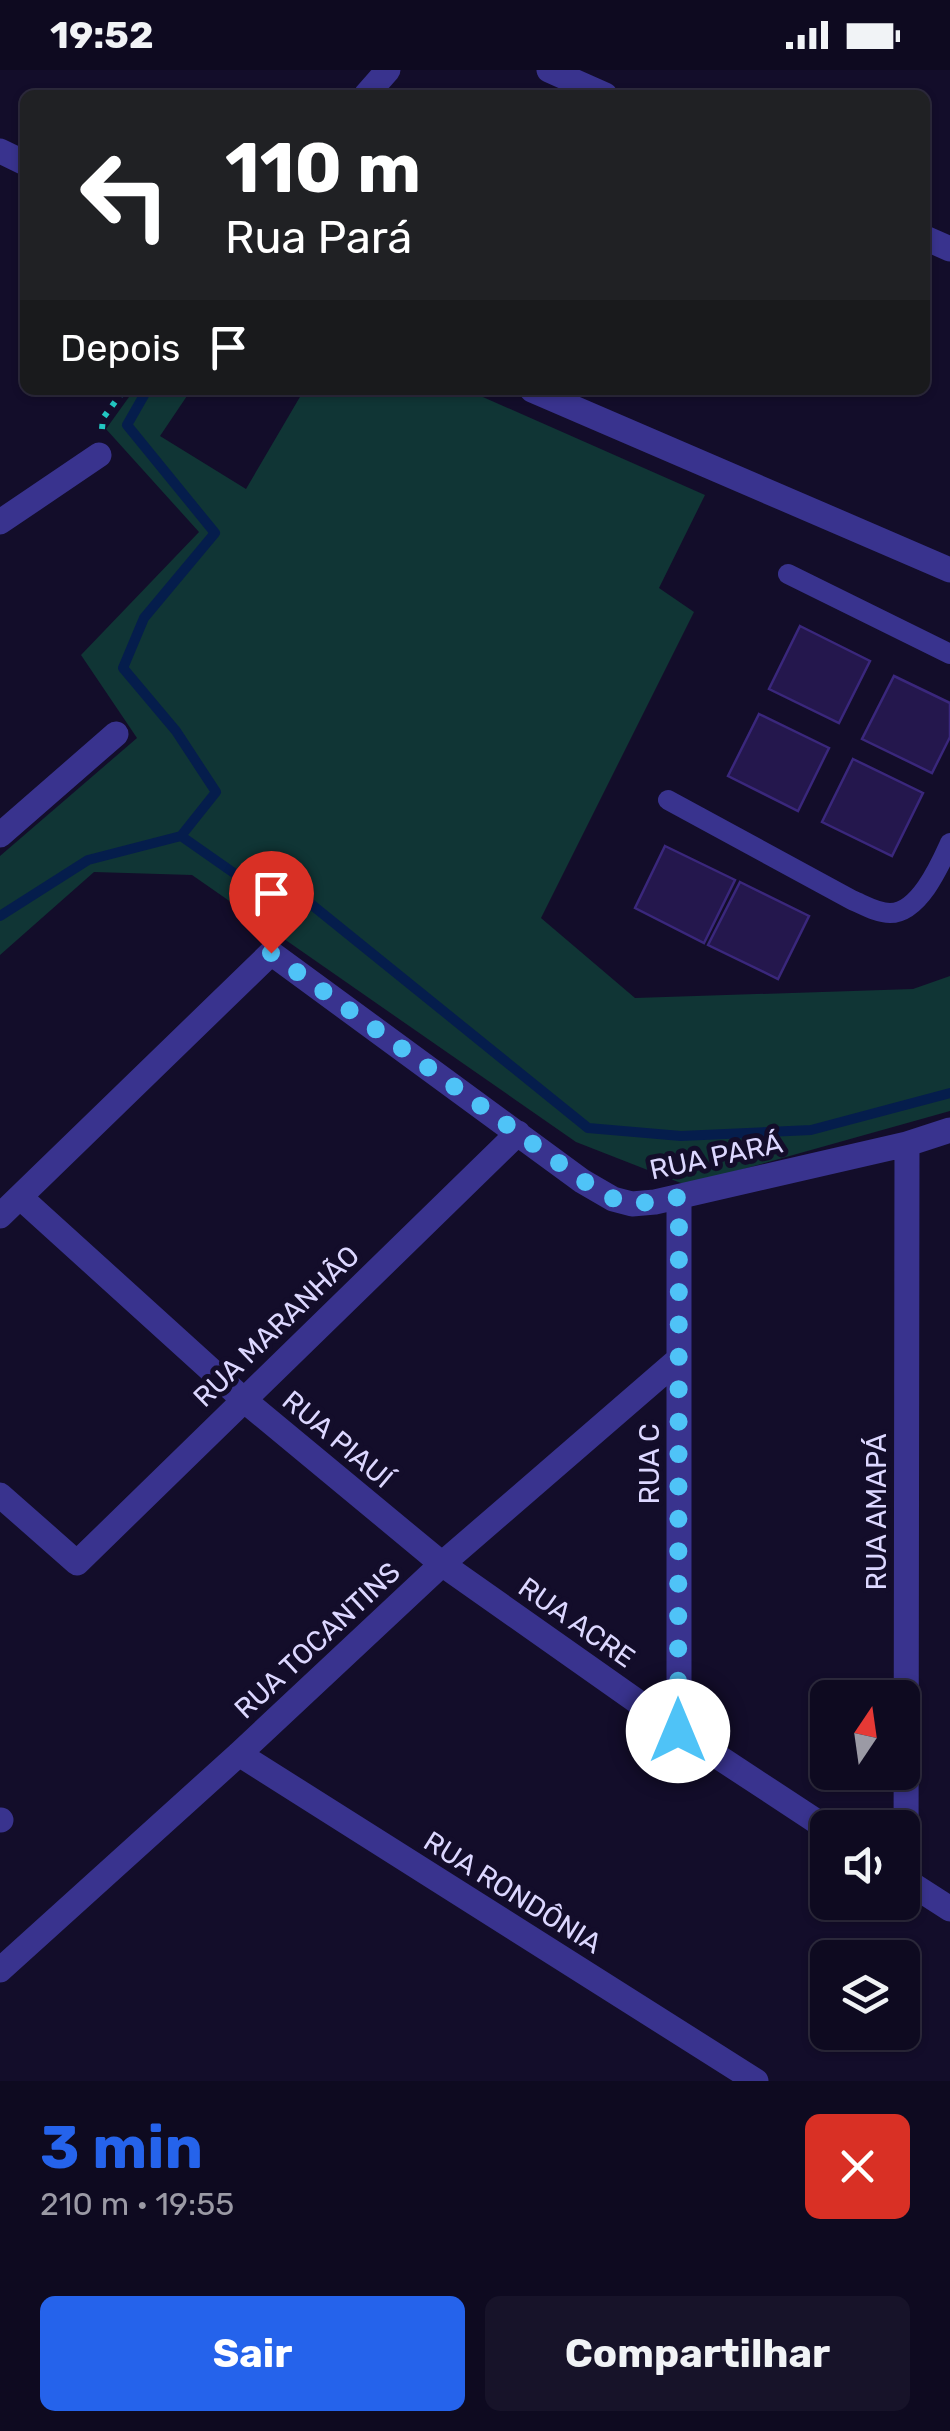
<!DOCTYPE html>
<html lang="pt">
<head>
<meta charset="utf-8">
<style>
	body { margin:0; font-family:Rubik,sans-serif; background:#171329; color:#f1f3f6; height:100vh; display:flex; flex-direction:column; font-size:38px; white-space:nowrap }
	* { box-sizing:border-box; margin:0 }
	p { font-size:32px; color:#9b9aa5 }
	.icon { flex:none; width:55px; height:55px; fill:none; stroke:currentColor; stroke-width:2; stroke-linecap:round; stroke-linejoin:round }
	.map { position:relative; height:2011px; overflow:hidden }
	.sheet { display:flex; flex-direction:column; background:#0e0a20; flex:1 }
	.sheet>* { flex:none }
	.banner { position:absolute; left:20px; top:20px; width:910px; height:305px; border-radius:15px; box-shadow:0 2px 8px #0004,0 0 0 2px #2e2b3e; background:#202124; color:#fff; overflow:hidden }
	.needle { width:65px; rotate:13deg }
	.controls { position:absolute; left:810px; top:1610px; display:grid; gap:20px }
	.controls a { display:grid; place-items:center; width:110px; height:110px; border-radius:15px; background:#0e0a20; box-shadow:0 2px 8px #0004,0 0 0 2px #2e2b3e; font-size:50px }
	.pin { position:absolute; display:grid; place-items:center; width:85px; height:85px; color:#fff; margin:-102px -42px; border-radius:50% 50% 50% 0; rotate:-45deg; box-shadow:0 0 10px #0007 }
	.pin .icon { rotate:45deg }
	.me { position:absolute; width:110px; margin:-55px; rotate:0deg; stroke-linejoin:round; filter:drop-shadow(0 0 8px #0008) }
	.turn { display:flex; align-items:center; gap:35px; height:210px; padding:0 40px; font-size:45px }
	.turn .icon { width:130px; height:130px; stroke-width:2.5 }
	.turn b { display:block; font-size:70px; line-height:85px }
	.then { display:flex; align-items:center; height:95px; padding:0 40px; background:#0003; gap:20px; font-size:38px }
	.round { display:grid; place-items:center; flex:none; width:105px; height:105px; border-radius:15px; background:#171329 }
	.head { display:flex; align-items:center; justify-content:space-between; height:170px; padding:0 40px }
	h1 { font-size:60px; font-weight:700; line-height:75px; color:#2563eb }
	.button { display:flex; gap:20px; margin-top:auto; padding:20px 40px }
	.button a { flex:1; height:115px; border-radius:15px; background:#2563eb; color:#fff; font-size:40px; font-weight:700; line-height:115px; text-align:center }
	.button a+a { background:#171329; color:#f1f3f6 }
	.status { display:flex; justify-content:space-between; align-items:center; height:70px; padding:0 50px; background:#0e0a20; direction:ltr }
	.status svg { height:28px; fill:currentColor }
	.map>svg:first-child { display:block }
</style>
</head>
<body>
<div class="status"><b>19:52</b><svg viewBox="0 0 49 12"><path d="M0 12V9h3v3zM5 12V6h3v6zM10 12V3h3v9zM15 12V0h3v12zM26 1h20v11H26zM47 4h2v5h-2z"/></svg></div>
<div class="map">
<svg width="950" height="2011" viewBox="0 0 950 2011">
	<rect width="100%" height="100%" fill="#130d2a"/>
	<path fill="#103535" d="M134 320H191L160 366 246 419 304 320H467L705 425 659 518 694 542 541 848 635 928 913 919 950 906V1041L686 1115 576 1072 192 805 94 802 0 885V786L137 668 81 585 199 462 106 359Z"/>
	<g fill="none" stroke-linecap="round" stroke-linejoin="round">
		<path stroke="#051d4c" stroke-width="10" d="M147 320 127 355 215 463 144 548 123 598 176 661 216 722 181 766
			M0 846 88 790 181 766 241 808 291 818 588 1058 681 1066 811 1060 950 1023"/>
	</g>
	<path fill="#24174d" stroke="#3a277c" stroke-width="2.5" d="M800 556 870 591 839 653 769 619Z
		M894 606 950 633V667L932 703 862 669Z
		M759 644 829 678 798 741 728 706Z
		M853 689 923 723 892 786 822 752Z
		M665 776 735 810 704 873 635 838Z
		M740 812 809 846 778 909 708 875Z"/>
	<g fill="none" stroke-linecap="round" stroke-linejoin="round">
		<path stroke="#22c7c2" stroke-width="6" stroke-dasharray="5 8" stroke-linecap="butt" d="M102 359 103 348 124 320"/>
		<path stroke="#39338e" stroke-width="20" d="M788 504 950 584
			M668 730 852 830C864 835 877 843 890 843 919 843 940 795 950 773"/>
		<path stroke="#39338e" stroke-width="25" d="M549 0 605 25
			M366 25 388 0
			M0 81 25 93
			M925 168 950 179
			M532 320 950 500
			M0 452 99 385
			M0 765 116 664
			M20 1127 244 1330 442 1494 679 1661 828 1759
			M0 1146 271 883 582 1111 613 1129 632 1134 655 1132 907 1074 950 1060
			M0 1425 77 1493 518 1063
			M679 1661V1127
			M239 1684 756 2011
			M0 1750H1
			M902 1808 950 1839
			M906 1810 907 1074
			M0 1900 239 1684 442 1494 679 1289"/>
	</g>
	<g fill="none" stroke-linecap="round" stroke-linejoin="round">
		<path stroke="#4fc3f7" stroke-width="18" stroke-dasharray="0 32.4" d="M271 883 599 1122C629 1138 647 1133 679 1127L678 1661"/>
	</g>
	<g text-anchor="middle" stroke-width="10" stroke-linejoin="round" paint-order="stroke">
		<g font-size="28" fill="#dcd7ff" stroke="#130d2a">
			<text transform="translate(716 1086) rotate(-12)" y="10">RUA PARÁ</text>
			<text transform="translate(276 1256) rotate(-44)" y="10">RUA MARANHÃO</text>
			<text transform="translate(338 1369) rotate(40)" y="10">RUA PIAUÍ</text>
			<text transform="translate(649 1394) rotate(-90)" y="10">RUA C</text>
			<text transform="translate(876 1442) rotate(-90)" y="10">RUA AMAPÁ</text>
			<text transform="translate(577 1552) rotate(35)" y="10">RUA ACRE</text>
			<text transform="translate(317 1570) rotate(-43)" y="10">RUA TOCANTINS</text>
			<text transform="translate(513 1822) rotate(32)" y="10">RUA RONDÔNIA</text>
		</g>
	</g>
</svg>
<div class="controls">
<a><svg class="needle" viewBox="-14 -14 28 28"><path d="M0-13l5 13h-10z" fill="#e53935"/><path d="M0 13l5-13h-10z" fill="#9b9aa5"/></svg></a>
<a><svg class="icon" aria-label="sound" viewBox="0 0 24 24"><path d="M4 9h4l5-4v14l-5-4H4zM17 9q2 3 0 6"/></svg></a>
<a><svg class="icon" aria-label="layers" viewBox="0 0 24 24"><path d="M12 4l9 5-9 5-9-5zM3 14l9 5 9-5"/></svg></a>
</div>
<div class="pin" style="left:271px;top:883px;background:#d93025"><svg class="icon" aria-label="arrive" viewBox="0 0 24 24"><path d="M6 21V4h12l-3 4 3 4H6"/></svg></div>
<svg class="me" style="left:678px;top:1661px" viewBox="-20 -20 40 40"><circle r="19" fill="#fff"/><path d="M0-13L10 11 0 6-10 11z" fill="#4fc3f7"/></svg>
<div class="banner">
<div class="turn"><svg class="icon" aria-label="left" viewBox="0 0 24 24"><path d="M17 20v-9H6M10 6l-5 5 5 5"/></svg><div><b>110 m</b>Rua Pará</div></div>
<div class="then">Depois<svg class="icon" aria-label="arrive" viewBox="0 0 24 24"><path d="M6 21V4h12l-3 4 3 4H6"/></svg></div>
</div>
</div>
<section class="sheet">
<div class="head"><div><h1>3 min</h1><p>210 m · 19:55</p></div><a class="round" style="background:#d93025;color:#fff"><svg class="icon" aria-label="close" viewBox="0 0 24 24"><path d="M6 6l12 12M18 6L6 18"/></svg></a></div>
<div class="button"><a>Sair</a><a>Compartilhar</a></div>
</section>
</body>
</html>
